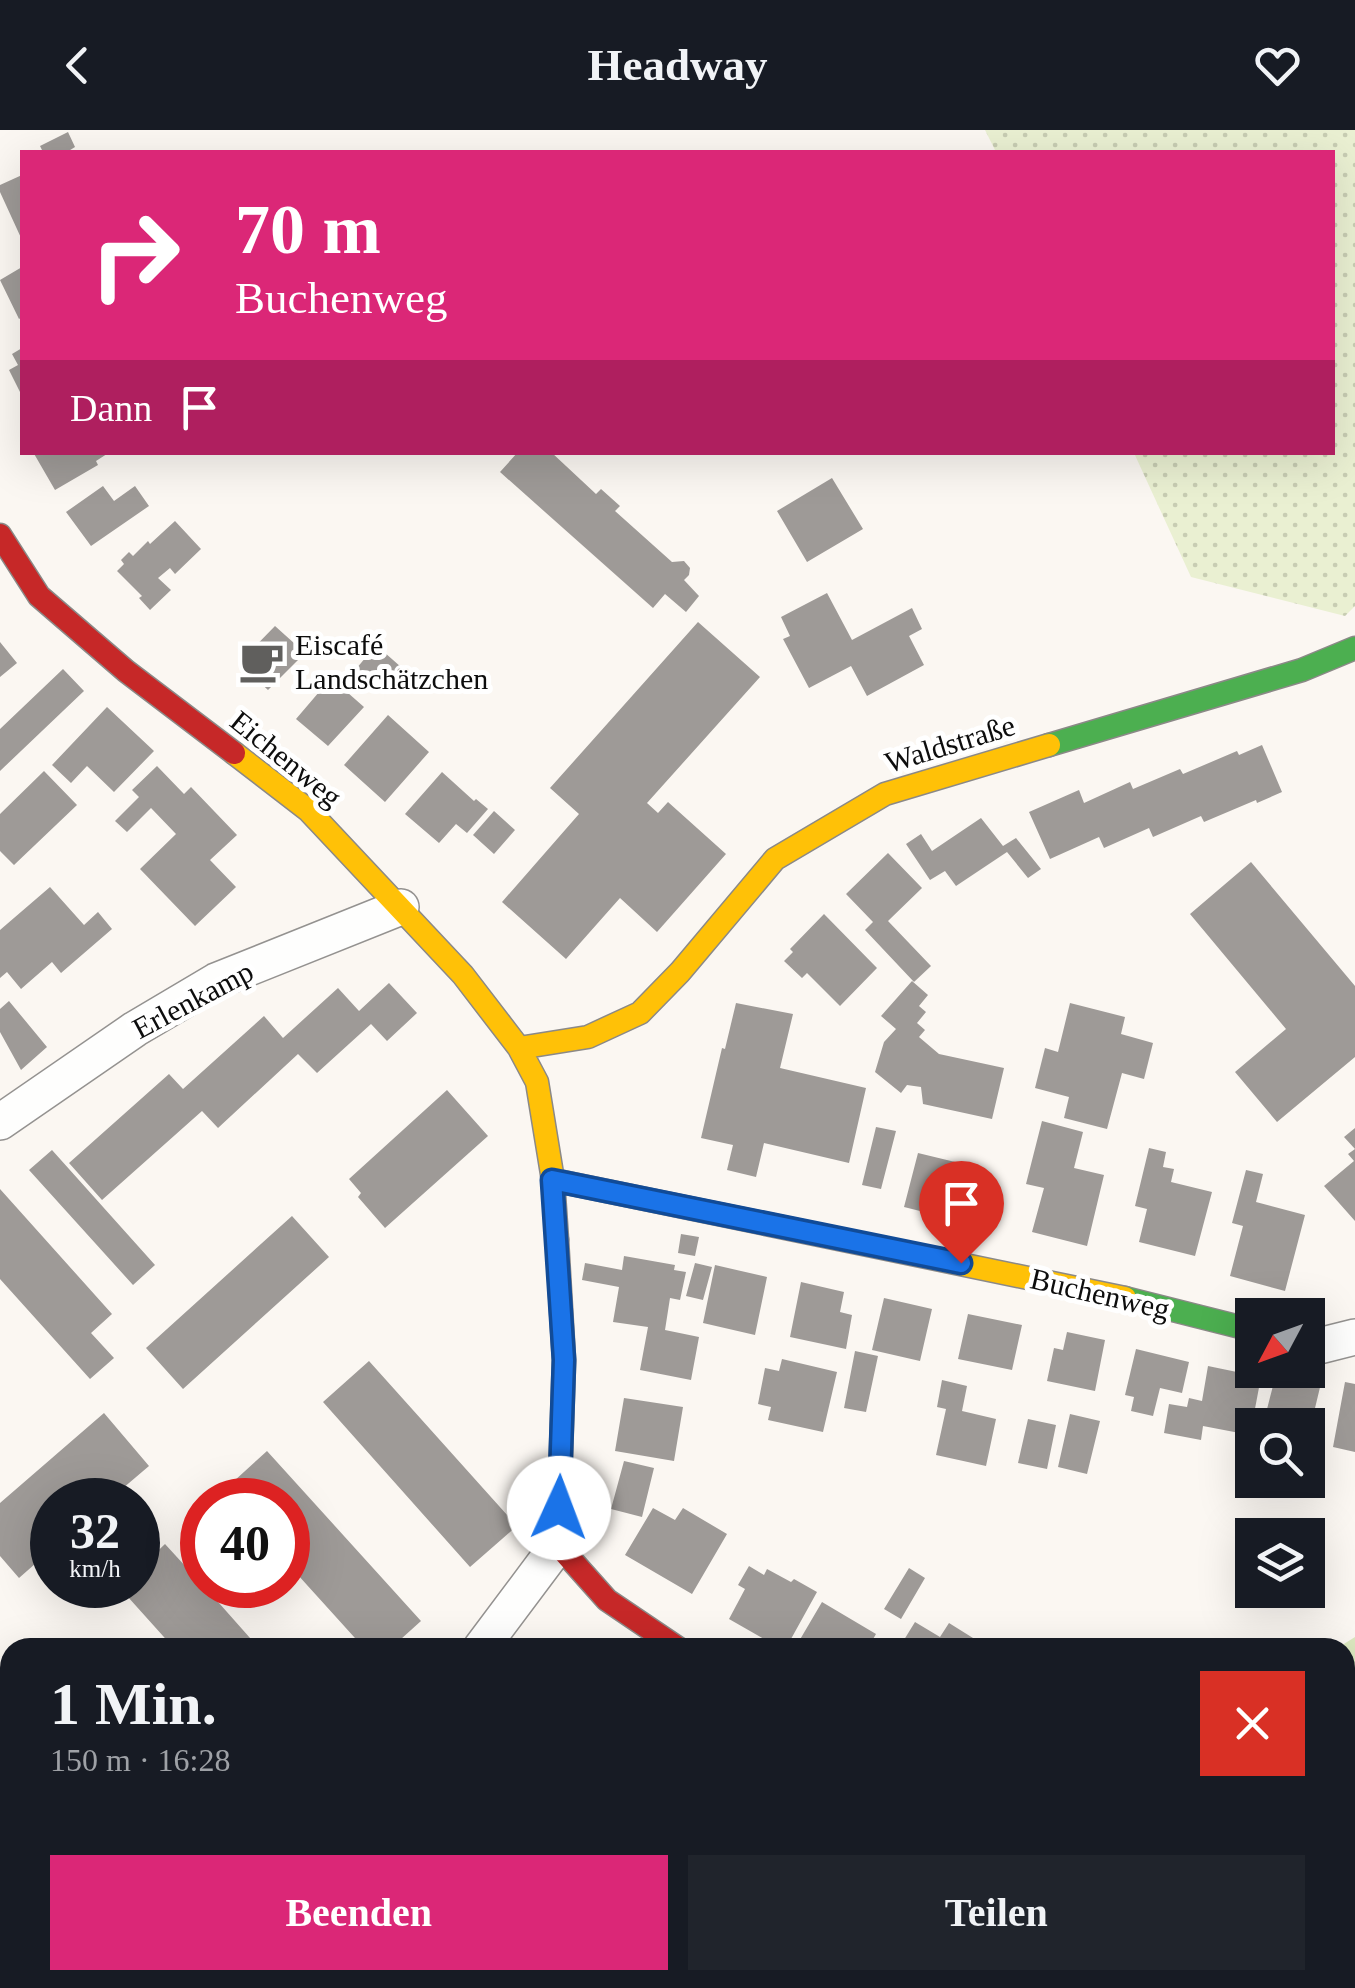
<!DOCTYPE html>
<html lang="de">
<head>
<meta charset="utf-8">
<style>
	body { margin:0; font-family:"Times New Roman",serif; background:#20242c; color:#f1f3f6; height:100vh; display:flex; flex-direction:column; font-size:38px; white-space:nowrap }
	* { box-sizing:border-box; margin:0 }
	p { font-size:32px; color:#9ea1a6 }
	.icon { flex:none; width:55px; height:55px; fill:none; stroke:currentColor; stroke-width:2; stroke-linecap:round; stroke-linejoin:round }
	.map { position:relative; flex:1; overflow:hidden }
	.drawer { position:absolute; left:0px; top:1508px; width:1355px; height:352px; display:flex; flex-direction:column; background:#171b24; border-radius:30px 30px 0 0; box-shadow:0 10px 40px #0002 }
	.drawer>* { flex:none }
	.banner { position:absolute; left:20px; top:20px; width:1315px; height:305px; border-radius:0px; box-shadow:0 10px 40px #0002; background:#db2777; color:#fff; overflow:hidden }
	.needle { width:65px; rotate:229deg }
	.controls { position:absolute; left:1235px; top:1168px; display:grid; gap:20px }
	.controls a { display:grid; place-items:center; width:90px; height:90px; border-radius:0px; background:#171b24; box-shadow:0 10px 40px #0002; font-size:50px }
	.speed { position:absolute; left:30px; top:1348px; display:flex; gap:20px; font-size:50px; font-weight:700; text-align:center }
	.speed>* { display:grid; place-content:center; width:130px; height:130px; border-radius:50%; background:#171b24; box-shadow:0 10px 40px #0002; line-height:1 }
	.speed small { font-size:25px; font-weight:400 }
	.speed .limit { border:15px solid #d22; background:#fff; color:#111 }
	.pin { position:absolute; display:grid; place-items:center; width:85px; height:85px; color:#fff; margin:-102px -42px; border-radius:50% 50% 50% 0; rotate:-45deg; box-shadow:0 0 10px #0007 }
	.pin .icon { rotate:45deg }
	.me { position:absolute; width:110px; margin:-55px; rotate:2deg; stroke-linejoin:round; filter:drop-shadow(0 0 8px #0008) }
	.turn { display:flex; align-items:center; gap:35px; height:210px; padding:0 50px; font-size:45px }
	.turn .icon { width:130px; height:130px; stroke-width:2.5 }
	.turn b { display:block; font-size:70px; line-height:85px }
	.then { display:flex; align-items:center; height:95px; padding:0 50px; background:#0003; gap:20px; font-size:38px }
	.round { display:grid; place-items:center; flex:none; width:105px; height:105px; border-radius:0px; background:#20242c }
	.head { display:flex; align-items:center; justify-content:space-between; height:170px; padding:0 50px }
	h1 { font-size:60px; font-weight:700; line-height:75px }
	.primary-button { display:flex; gap:20px; margin-top:auto; padding:20px 50px }
	.primary-button a { flex:1; height:115px; border-radius:0px; background:#db2777; color:#fff; font-size:40px; font-weight:700; line-height:115px; text-align:center }
	.primary-button a+a { background:#20242c; color:#f1f3f6 }
	header { display:flex; justify-content:space-between; align-items:center; height:130px; padding:0 50px; background:#171b24; font-size:45px; font-weight:700 }
	.map>svg:first-child { display:block }
</style>
</head>
<body>
<header><svg class="icon" aria-label="back" viewBox="0 0 24 24"><path d="M15 5l-7 7 7 7"/></svg>Headway<svg class="icon" aria-label="heart" viewBox="0 0 24 24"><path d="M12 20l-8-8c-3-5 5-10 8-4 3-6 11-1 8 4z"/></svg></header>
<div class="map">
<svg width="1355" height="1858" viewBox="0 0 1355 1858">
	<defs>
		<pattern id="grass-dots" width="8" height="8" patternUnits="userSpaceOnUse" patternTransform="scale(2.5)"><rect width="8" height="8" fill="#eaf0d2"/><path d="M2 2h.1M6 6h.1" fill="none" stroke="#c8cdb3" stroke-width="1.8" stroke-linecap="round"/></pattern>
		<pattern id="forest-firs" width="22" height="20" patternUnits="userSpaceOnUse" patternTransform="scale(2.5)"><rect width="22" height="20" fill="#dce8bf"/><path d="M5 1l3.5 6h-7zM16 11l3.5 6h-7z" fill="#bcc6a3"/></pattern>
	</defs>
	<rect width="100%" height="100%" fill="#fbf7f2"/>
	<path fill="url(#grass-dots)" d="M985 0H1355V476L1345 486 1191 447 1134 323 1332 322V22H996Z
		M0 1671 10 1677V1850H306L319 1858H0Z"/>
	<path fill="url(#forest-firs)" d="M1355 1507V1858H1067L1073 1850H1345V1518L1339 1517Z"/>
	<path fill="#9e9a97" d="M68 2 75 17 67 22H43L40 16Z
		M22 45V110L0 62V55Z
		M22 137V187L19 189 0 150Z
		M22 218V266L9 240 18 235 12 224Z
		M33 322H110L96 331 98 335 55 360Z
		M518 322H551L596 364 601 359 620 376 615 381 672 432 684 431 690 438 689 445 684 450 699 466 686 482 665 464 653 478 500 342Z
		M832 348 863 399 807 432 777 381Z
		M103 356 114 371 135 356 149 376 91 416 66 382Z
		M175 391 201 419 175 444 170 438 158 448 171 460 150 480 139 468 142 466 117 441 124 434 121 430 129 422 133 426 148 411 150 414Z
		M827 463 852 510 912 478 922 499 909 506 924 535 867 566 851 536 809 558 783 509 790 506 781 487Z
		M698 492 760 547 647 673 658 683 668 672 726 724 657 802 620 768 566 829 502 772 579 684 550 658Z
		M275 496 305 523 268 560 239 533Z
		M0 512 17 533 0 547Z
		M376 515 401 537 379 560 356 539Z
		M63 539 84 561 0 641V599Z
		M331 548 364 577 328 616 296 589Z
		M107 577 154 621 114 662 87 636 71 653 52 635Z
		M388 585 429 622 385 672 344 635Z
		M1262 615 1282 662 1257 673 1256 670 1204 692 1201 686 1153 707 1149 698 1104 718 1099 707 1050 729 1029 682 1079 660 1084 673 1130 652 1133 659 1180 639 1183 644 1237 621 1239 625Z
		M157 636 184 664 191 657 237 705 210 730 236 757 195 796 140 739 176 704 151 678 127 702 115 691 139 667 132 660Z
		M44 641 77 675 14 735 0 721V684Z
		M442 642 474 671 476 669 488 679 467 703 456 694 439 713 405 684Z
		M494 681 515 700 494 724 473 705Z
		M981 688 1003 716 1016 708 1041 739 1028 748 1007 722 956 756 945 741 930 750 906 714 921 704 932 721Z
		M888 723 922 758 888 791 931 836 914 852 865 800 873 792 846 764Z
		M1251 732 1355 856V927L1277 992 1235 942 1286 899 1190 784Z
		M50 757 84 795 98 782 112 799 61 843 52 832 21 859 7 842 0 848V800Z
		M824 784 877 838 840 876 807 843 802 848 784 831 793 822 790 819Z
		M912 851 928 865 919 876 926 882 917 893 925 900 919 907 939 924 1004 938 992 989 923 974 921 957 907 955 901 963 875 942 884 912 896 899 881 886Z
		M389 853 417 883 387 911 371 894 317 943 298 924 218 998 202 981 102 1070 69 1033 169 944 183 959 264 886 283 908 338 858 359 881Z
		M9 871 47 917 21 940 0 902V879Z
		M736 873 793 884 780 938 866 958 849 1033 764 1013 756 1047 727 1040 733 1015 701 1008 722 918 725 919Z
		M1070 873 1125 887 1121 904 1153 913 1144 949 1122 943 1107 999 1064 988 1069 967 1035 958 1045 918 1058 922Z
		M447 960 488 1006 385 1098 358 1067 361 1063 349 1049Z
		M1042 991 1083 1002 1074 1038 1104 1045 1087 1116 1032 1102 1044 1058 1026 1054Z
		M876 997 896 1001 881 1059 862 1055Z
		M1355 998V1091L1324 1056 1354 1031 1348 1024 1355 1019 1344 1007Z
		M1149 1018 1166 1022 1163 1037 1174 1039 1171 1052 1212 1062 1195 1126 1139 1112 1147 1079 1135 1076Z
		M52 1020 155 1135 133 1155 29 1040Z
		M918 1023 984 1039 976 1071 942 1063 936 1085 904 1077Z
		M1246 1040 1263 1044 1256 1072 1305 1085 1285 1161 1230 1146 1243 1096 1232 1093Z
		M0 1059 112 1184 91 1203 114 1228 90 1249 0 1149Z
		M292 1086 329 1127 183 1259 146 1218Z
		M681 1104 699 1107 695 1126 678 1123Z
		M624 1126 675 1135 674 1140 686 1142 680 1170 670 1168 665 1200 699 1207 691 1250 640 1240 648 1197 613 1192 619 1157 582 1150 585 1133 622 1140Z
		M695 1133 712 1137 703 1170 686 1166Z
		M715 1135 767 1147 755 1205 703 1193Z
		M801 1152 844 1162 840 1182 852 1185 846 1219 790 1207Z
		M884 1168 932 1179 920 1231 872 1220Z
		M968 1184 1022 1195 1012 1240 958 1229Z
		M1067 1202 1105 1210 1095 1261 1047 1251 1054 1218 1063 1220Z
		M1136 1219 1189 1232 1182 1263 1160 1258 1153 1286 1131 1281 1134 1267 1125 1265Z
		M855 1221 878 1226 866 1282 844 1278Z
		M782 1229 837 1242 823 1302 768 1290 771 1277 758 1274 765 1238 779 1241Z
		M369 1231 517 1396 470 1437 323 1272Z
		M1208 1236 1261 1247 1250 1305 1203 1296 1201 1310 1164 1303 1169 1274 1187 1277 1189 1268 1202 1271Z
		M1277 1240 1322 1249 1309 1303 1308 1295 1265 1287Z
		M942 1250 967 1256 962 1281 996 1289 986 1336 936 1325 946 1279 937 1277Z
		M1345 1252 1355 1254V1322L1333 1317Z
		M624 1268 683 1277 674 1331 615 1321Z
		M104 1283 149 1336 109 1370H52V1419L19 1448 0 1426V1373Z
		M1070 1284 1100 1291 1087 1344 1058 1337Z
		M1028 1289 1056 1295 1047 1339 1018 1333Z
		M267 1321 421 1491 391 1518H364L288 1434V1370H229L222 1362Z
		M624 1331 654 1338 642 1387 611 1379Z
		M653 1378 675 1390 683 1378 727 1404 692 1464 625 1425Z
		M165 1414 219 1473 259 1518 172 1516 119 1457 138 1455V1440Z
		M749 1436 764 1445 767 1439 791 1452 794 1449 817 1462 786 1518H780L729 1489 745 1459 738 1455Z
		M909 1438 925 1448 901 1489 884 1479Z
		M822 1472 876 1504 868 1518H795Z
		M915 1492 940 1507 949 1493 989 1518H899Z
		M532 1850H664L660 1858H551Z
		M702 1850H750L768 1858H711L700 1854Z"/>
	<g fill="none" stroke-linecap="round" stroke-linejoin="round">
		<defs>
			<path id="street" d="M0 992 135 899 216 851 401 777
				M1308 1213 1323 1215 1355 1207
				M481 1518 558 1415
				M818 1858 822 1850"/>
			<path id="fast" d="M1049 615 1302 540 1355 518
				M1125 1168 1252 1200"/>
			<path id="slow" d="M234 623 308 680 463 845 519 918 537 952 553 1050 557 1110
				M519 918 588 907 640 883 680 842 775 729 885 664 1049 615
				M553 1050 1125 1168"/>
			<path id="jam" d="M0 405 39 466 126 541 234 623
				M557 1110 564 1230 558 1415 607 1470 678 1518"/>
		</defs>
		<use href="#street" stroke="#949290" stroke-width="38"/>
		<use href="#fast" stroke="#8b8987" stroke-width="25"/>
		<use href="#slow" stroke="#8b8987" stroke-width="25"/>
		<use href="#jam" stroke="#8b8987" stroke-width="25"/>
		<use href="#street" stroke="#fefefd" stroke-width="35"/>
		<use href="#fast" stroke="#4caf50" stroke-width="22"/>
		<use href="#slow" stroke="#ffc107" stroke-width="22"/>
		<use href="#jam" stroke="#c62828" stroke-width="22"/>
	</g>
	<g fill="none" stroke-linecap="round" stroke-linejoin="round">
		<defs>
			<path id="route" d="M559 1378 564 1230 552 1050 961 1133"/>
		</defs>
		<use href="#route" stroke="#114b97" stroke-width="25"/>
		<use href="#route" stroke="#1a73e8" stroke-width="18"/>
	</g>
	<defs>
		<symbol id="cafe-bare" viewBox="-9 -9 18 18"><path d="M-5.5-4.5H6V0H3Q3 3.5 0 3.5H-2.5Q-5.5 3.5-5.5 0ZM3-3.2v2h1.7v-2ZM-6 4.5H4V6H-6Z" fill="#605f5d" stroke="#fff" stroke-width="2.5" paint-order="stroke"/></symbol>
	</defs>
	<g fill-rule="evenodd">
		<use href="#cafe-bare" x="230" y="500" width="63" height="63"/>
	</g>
	<g text-anchor="middle" stroke-width="10" stroke-linejoin="round" paint-order="stroke">
		<g font-size="30" fill="#0d0d0d" stroke="#fff" text-anchor="start">
			<text x="295" y="525">Eiscafé<tspan x="295" dy="34">Landschätzchen</tspan></text>
		</g>
		<g font-size="30" fill="#0d0d0d" stroke="#fff">
			<text transform="translate(950 614) rotate(-17)" y="10">Waldstraße</text>
			<text transform="translate(286 629) rotate(39)" y="10">Eichenweg</text>
			<text transform="translate(193 870) rotate(-28)" y="10">Erlenkamp</text>
			<text transform="translate(1100 1164) rotate(13)" y="10">Buchenweg</text>
		</g>
	</g>
</svg>
<div class="controls">
<a><svg class="needle" viewBox="-14 -14 28 28"><path d="M0-13l5 13h-10z" fill="#e53935"/><path d="M0 13l5-13h-10z" fill="#9ea1a6"/></svg></a>
<a><svg class="icon" aria-label="search" viewBox="0 0 24 24"><circle cx="10" cy="10" r="6"/><path d="M15 15l6 6"/></svg></a>
<a><svg class="icon" aria-label="layers" viewBox="0 0 24 24"><path d="M12 4l9 5-9 5-9-5zM3 14l9 5 9-5"/></svg></a>
</div>
<div class="speed"><div>32<small>km/h</small></div><div class="limit">40</div></div>
<div class="pin" style="left:961px;top:1133px;background:#d93025"><svg class="icon" aria-label="arrive" viewBox="0 0 24 24"><path d="M6 21V4h12l-3 4 3 4H6"/></svg></div>
<svg class="me" style="left:559px;top:1378px" viewBox="-20 -20 40 40"><circle r="19" fill="#fff"/><path d="M0-13L10 11 0 6-10 11z" fill="#1a73e8"/></svg>
<div class="banner">
<div class="turn"><svg class="icon" aria-label="right" viewBox="0 0 24 24"><path d="M7 20v-9h11M14 6l5 5-5 5"/></svg><div><b>70 m</b>Buchenweg</div></div>
<div class="then">Dann<svg class="icon" aria-label="arrive" viewBox="0 0 24 24"><path d="M6 21V4h12l-3 4 3 4H6"/></svg></div>
</div>
<section class="drawer">
<div class="head"><div><h1>1 Min.</h1><p>150 m · 16:28</p></div><a class="round" style="background:#d93025;color:#fff"><svg class="icon" aria-label="close" viewBox="0 0 24 24"><path d="M6 6l12 12M18 6L6 18"/></svg></a></div>
<div class="primary-button"><a>Beenden</a><a>Teilen</a></div>
</section>
</div>
</body>
</html>
